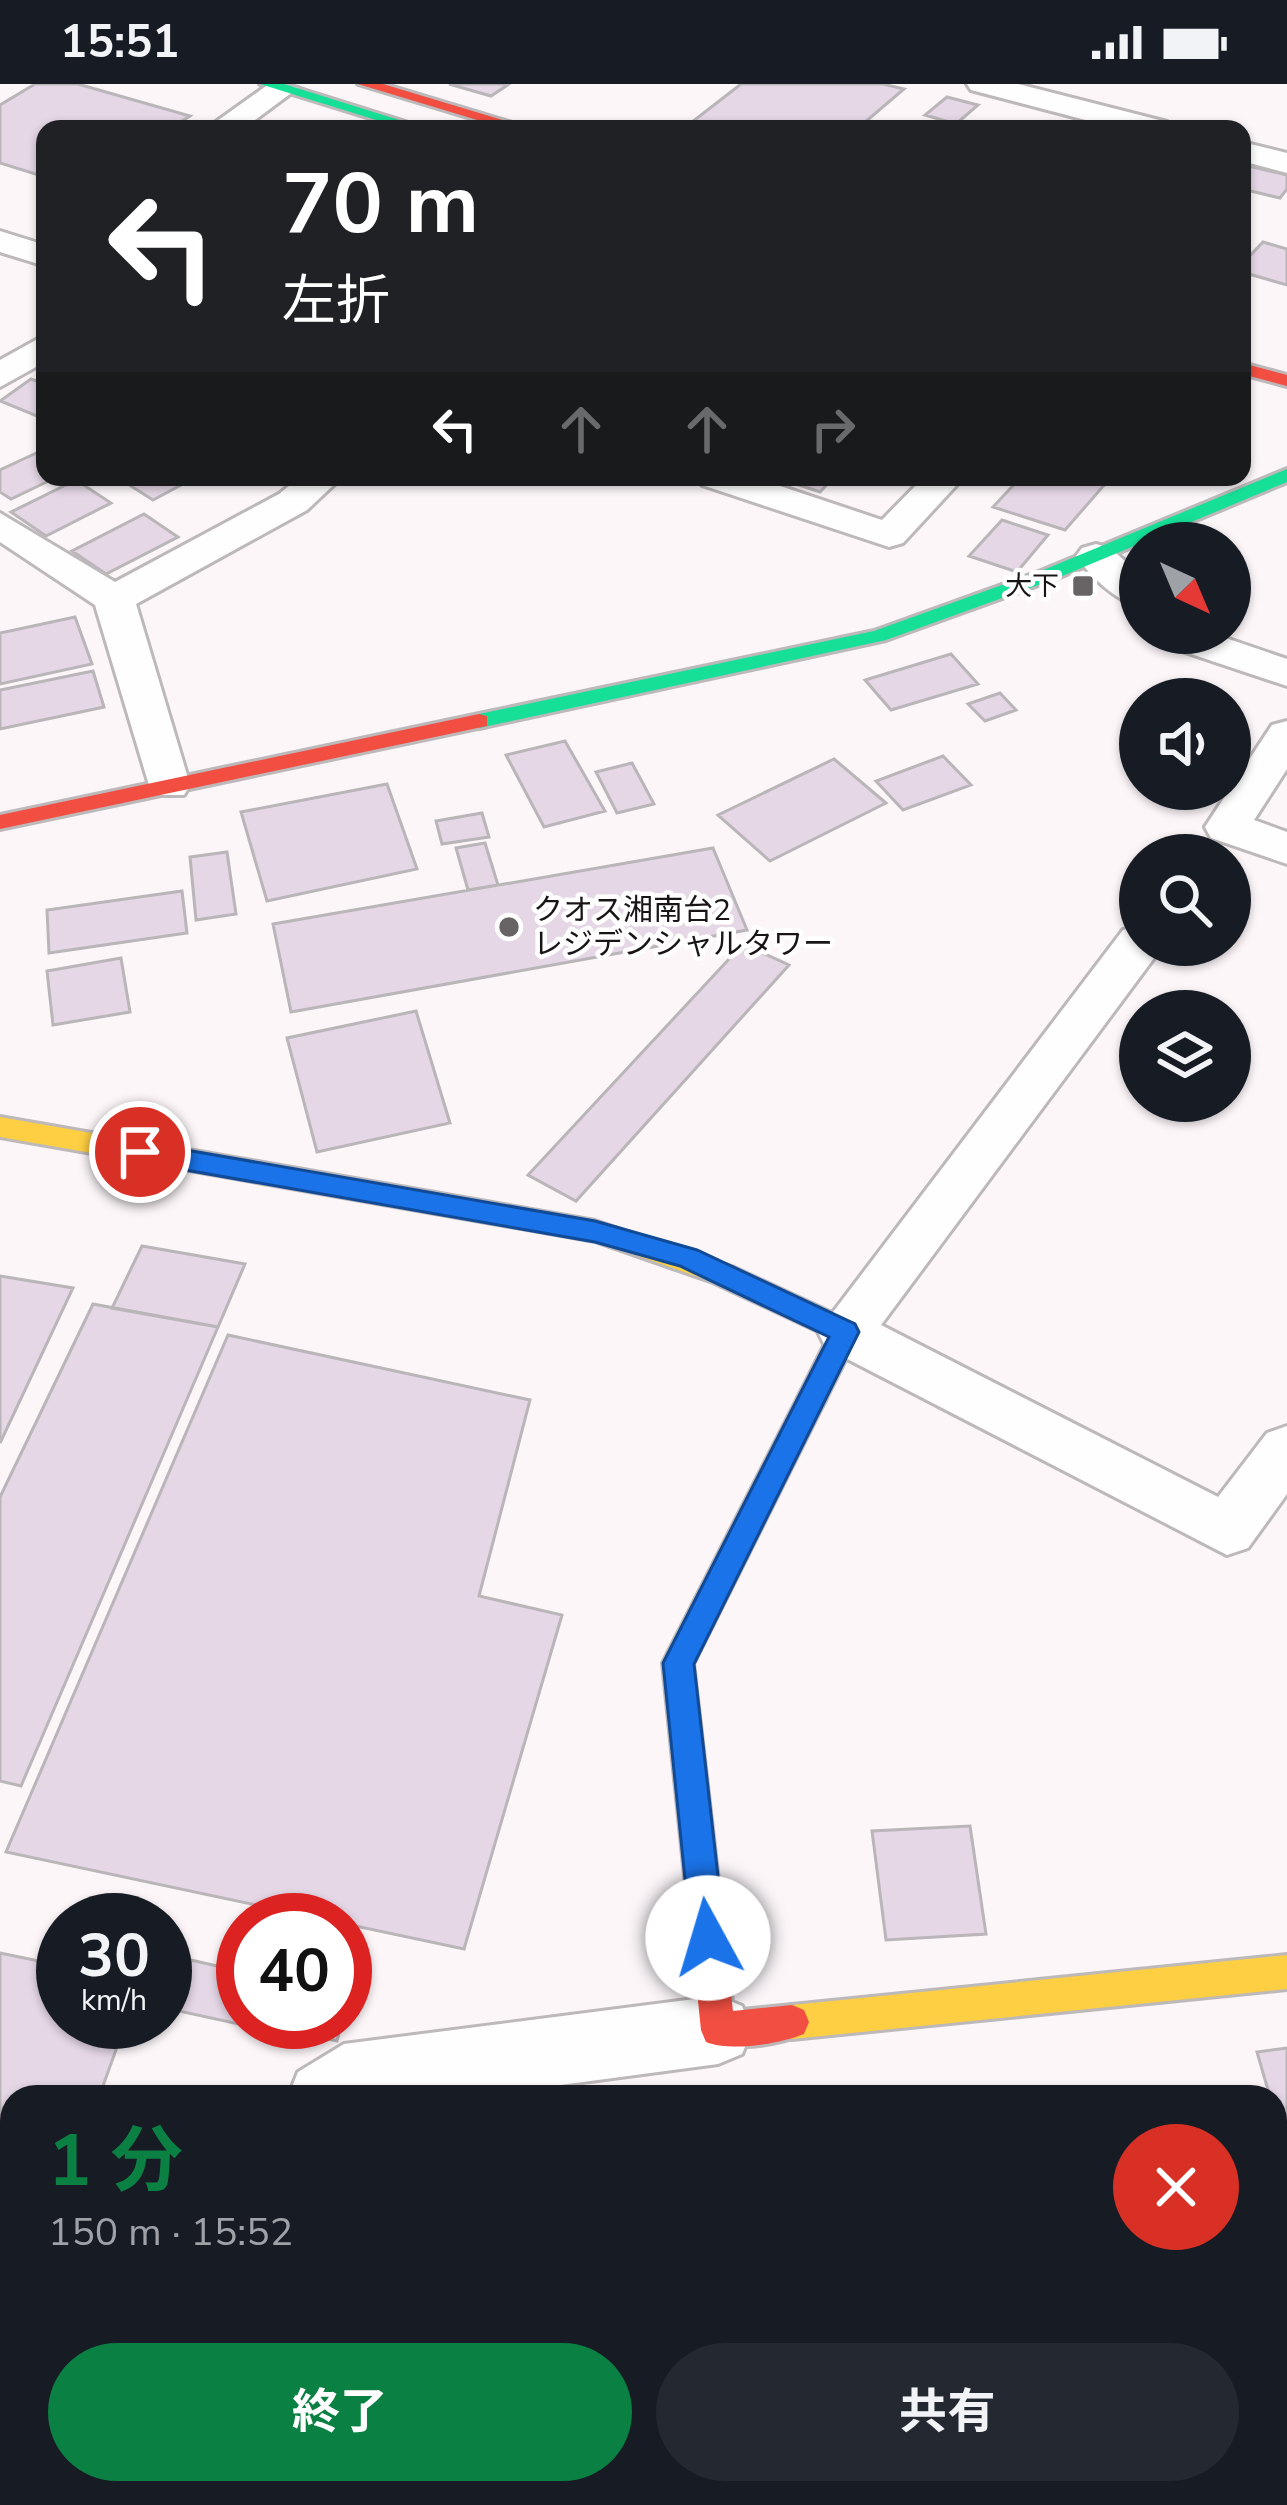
<!DOCTYPE html>
<html lang="ja">
<head>
<meta charset="utf-8">
<style>
	body { margin:0; font-family:"Nunito Sans","Noto Sans JP",sans-serif; background:#242831; color:#f1f3f6; height:100vh; display:flex; flex-direction:column; font-size:45px; white-space:nowrap }
	* { box-sizing:border-box; margin:0 }
	p { font-size:39px; color:#9ea1a6 }
	.icon { flex:none; width:66px; height:66px; fill:none; stroke:currentColor; stroke-width:2; stroke-linecap:round; stroke-linejoin:round }
	.map { position:relative; flex:1; overflow:hidden }
	.drawer { position:absolute; left:0px; top:2001px; width:1287px; height:420px; display:flex; flex-direction:column; background:#171b24; border-radius:36px 36px 0 0; box-shadow:0 3px 9px #0004 }
	.drawer>* { flex:none }
	.guide { position:absolute; left:36px; top:36px; width:1215px; height:366px; border-radius:24px; box-shadow:0 3px 9px #0004; background:#202124; color:#fff; overflow:hidden }
	.needle { width:78px; rotate:136deg }
	.fabs { position:absolute; left:1119px; top:438px; display:grid; gap:24px }
	.fabs a { display:grid; place-items:center; width:132px; height:132px; border-radius:50%; background:#171b24; box-shadow:0 3px 9px #0004; font-size:60px }
	.speed { position:absolute; left:36px; top:1809px; display:flex; gap:24px; font-size:60px; font-weight:700; text-align:center }
	.speed>* { display:grid; place-content:center; width:156px; height:156px; border-radius:50%; background:#171b24; box-shadow:0 3px 9px #0004; line-height:1 }
	.speed small { font-size:30px; font-weight:400 }
	.speed .limit { border:18px solid #d22; background:#fff; color:#111 }
	.pin { position:absolute; display:grid; place-items:center; width:102px; height:102px; color:#fff; margin:-51px; border:6px solid #fff; border-radius:50%; box-shadow:0 3px 12px #0007 }
	.me { position:absolute; width:132px; margin:-66px; rotate:354deg; stroke-linejoin:round; filter:drop-shadow(0 0 9px #0008) }
	.turn { display:flex; align-items:center; gap:42px; height:252px; padding:0 48px; font-size:54px }
	.turn .icon { width:156px; height:156px; stroke-width:2.5 }
	.turn b { display:block; font-size:84px; line-height:102px }
	.lanes { display:flex; align-items:center; height:114px; padding:0 48px; background:#0003; justify-content:center; gap:60px; direction:ltr }
	.lanes .off { opacity:.35 }
	.round { display:grid; place-items:center; flex:none; width:126px; height:126px; border-radius:63px; background:#242831 }
	.summary { display:flex; align-items:center; justify-content:space-between; height:204px; padding:0 48px }
	h1 { font-size:72px; font-weight:700; line-height:90px; color:#0b8043 }
	.cta { display:flex; gap:24px; margin-top:auto; padding:24px 48px }
	.cta a { flex:1; height:138px; border-radius:72px; background:#0b8043; color:#fff; font-size:48px; font-weight:700; line-height:138px; text-align:center }
	.cta a+a { background:#242831; color:#f1f3f6 }
	.status { display:flex; justify-content:space-between; align-items:center; height:84px; padding:0 60px; background:#171b24; direction:ltr }
	.status svg { height:33px; fill:currentColor }
	.map>svg:first-child { display:block }
</style>
</head>
<body>
<div class="status"><b>15:51</b><svg viewBox="0 0 49 12"><path d="M0 12V9h3v3zM5 12V6h3v6zM10 12V3h3v9zM15 12V0h3v12zM26 1h20v11H26zM47 4h2v5h-2z"/></svg></div>
<div class="map">
<svg width="1287" height="2421" viewBox="0 0 1287 2421">
	<rect width="100%" height="100%" fill="#fcf6f9"/>
	<path fill="#e5d7e6" stroke="#b9b5b8" stroke-width="3" d="M35 0H78L190 32 169 45H45V93L0 79V21Z
		M449 0H509L491 12Z
		M741 0H883L904 5 857 45H683Z
		M947 13 978 21 956 40 925 31Z
		M1248 82 1287 91V105L1280 114 1242 105Z
		M1263 158 1287 165V201L1242 188V180Z
		M31 295 45 300V327L37 332 0 317Z
		M45 365V393H57L11 415 0 408V386Z
		M131 393H196L153 416 123 397Z
		M775 393H834L820 408Z
		M1021 393H1089L1106 399 1065 446 993 423Z
		M76 396 111 419 46 452 11 428Z
		M144 430 178 453 106 490 72 467Z
		M1002 436 1048 451 1017 488 969 472Z
		M75 533 92 580 0 600V549Z
		M951 570 978 600 891 626 865 596Z
		M93 587 104 623 0 645V606Z
		M1000 609 1016 626 985 637 968 620Z
		M565 657 605 727 544 743 506 671Z
		M943 672 971 701 903 726 876 697Z
		M834 675 886 719 770 777 718 731Z
		M632 679 654 720 617 729 596 688Z
		M387 700 417 785 267 817 241 728Z
		M482 729 489 753 442 760 436 737Z
		M485 759 498 801 468 806 456 764Z
		M713 764 747 846 291 928 273 840Z
		M227 768 236 830 196 836 190 773Z
		M182 807 187 849 49 869 47 826Z
		M743 860 789 881 576 1117 528 1091Z
		M121 874 130 928 53 941 47 887Z
		M416 927 450 1039 317 1068 287 954Z
		M142 1162 245 1180 218 1243 112 1224Z
		M0 1192 73 1204 0 1359Z
		M93 1220 218 1243 21 1702 0 1697V1413Z
		M228 1251 530 1316 479 1512 562 1531 464 1865 6 1768Z
		M970 1742 986 1850 886 1856 872 1747Z
		M0 1869 63 1882V1938H126L99 2013H12V2059L0 2056Z
		M191 1876 243 1888V1938H264L262 1945 174 1926Z
		M281 1938H342L337 1957 279 1944Z
		M1287 1964V2045L1279 2046 1275 2013H1270L1257 1968Z
		M0 2228 12 2231V2313L0 2344Z"/>
	<g fill="none" stroke-linecap="round" stroke-linejoin="round">
		<defs>
			<path id="street" d="M269 0 298 4 243 45H206Z
				M967 0H1018L1167 38 1172 45H1120L971 6Z
				M1242 58 1287 69V89L1242 77Z
				M0 147 45 161V182L0 168Z
				M45 251V278L0 303V276Z
				M300 393H342L307 426 136 520 190 701 184 711H152L95 521 0 458V429L115 498 279 410Z
				M696 393H753L882 436 924 393H964L903 459 889 463 702 401Z
				M1096 460 1110 464 1140 490V523C1116 517 1090 492 1076 472L1082 464Z
				M1149 549H1211L1287 575V602L1155 558Z
				M1287 637V685L1254 736 1287 748V780L1211 754 1205 743 1272 641Z
				M1140 842V861H1162L1157 870 881 1241 1218 1413 1267 1349 1287 1342V1410L1248 1464 1227 1471 826 1264 818 1248 1123 846Z
				M718 1912 742 1922 752 1946 742 1970 718 1980 470 2013H288L298 1988 344 1960Z
				M0 2162 12 2166V2240L0 2236Z
				M12 2376V2409H65L60 2421H0V2381Z"/>
			<path id="fast" d="M260 0H284L415 41 402 44Z
				M1287 385V398L1055 495 886 556 479 644 468 637 479 630 874 547 1041 487Z"/>
			<path id="slow" d="M0 1033 595 1137 732 1183 855 1240 859 1248 822 1322 812 1326 802 1322 798 1314 829 1252 713 1198 595 1157 0 1053Z
				M1287 1871V1905L792 1955 780 1950 775 1938 780 1926 792 1921Z"/>
			<path id="jam" d="M358 0H383L532 45H507Z
				M1242 279 1287 291V302L1242 290Z
				M479 630 487 632V642L0 745V731Z
				M812 1302 822 1306 826 1314 693 1580 733 1927 792 1921 804 1926 809 1938 804 1950C779 1960 731 1968 706 1958L701 1946 663 1579 802 1306Z"/>
		</defs>
		<use href="#street" stroke="#bdb8ba" stroke-width="6"/>
		<use href="#fast" stroke="#bdb8ba" stroke-width="6"/>
		<use href="#slow" stroke="#bdb8ba" stroke-width="6"/>
		<use href="#jam" stroke="#bdb8ba" stroke-width="6"/>
		<use href="#street" fill="#fffefe" fill-rule="evenodd"/>
		<use href="#fast" fill="#16e098" fill-rule="evenodd"/>
		<use href="#slow" fill="#ffcf43" fill-rule="evenodd"/>
		<use href="#jam" fill="#f24e42" fill-rule="evenodd"/>
	</g>
	<path fill="#1a73e8" stroke="#114b97" stroke-width="3" d="M140 1058 595 1137 697 1166 855 1240 859 1248 694 1580 725 1854 720 1866 708 1871 696 1866 691 1854 663 1579 829 1253 680 1182 595 1158 140 1078 127 1068Z"/>
	<g fill="#686466" stroke="#fff" stroke-width="4.5">
		<rect x="1071" y="490" width="24" height="24" rx="6"/>
		<circle cx="509" cy="843" r="12"/>
	</g>
	<g text-anchor="middle" stroke-width="9" stroke-linejoin="round" paint-order="stroke">
		<g font-size="27" fill="#191517" stroke="#fff" text-anchor="end">
			<text x="1059" y="511">大下</text>
		</g>
		<g font-size="30" fill="#191517" stroke="#fff" text-anchor="start">
			<text x="533" y="836">クオス湘南台2<tspan x="533" dy="34">レジデンシャルタワー</tspan></text>
		</g>
	</g>
</svg>
<div class="fabs">
<a><svg class="needle" viewBox="-14 -14 28 28"><path d="M0-13l5 13h-10z" fill="#e53935"/><path d="M0 13l5-13h-10z" fill="#9ea1a6"/></svg></a>
<a><svg class="icon" aria-label="sound" viewBox="0 0 24 24"><path d="M4 9h4l5-4v14l-5-4H4zM17 9q2 3 0 6"/></svg></a>
<a><svg class="icon" aria-label="search" viewBox="0 0 24 24"><circle cx="10" cy="10" r="6"/><path d="M15 15l6 6"/></svg></a>
<a><svg class="icon" aria-label="layers" viewBox="0 0 24 24"><path d="M12 4l9 5-9 5-9-5zM3 14l9 5 9-5"/></svg></a>
</div>
<div class="speed"><div>30<small>km/h</small></div><div class="limit">40</div></div>
<div class="pin" style="left:140px;top:1068px;background:#d93025"><svg class="icon" aria-label="arrive" viewBox="0 0 24 24"><path d="M6 21V4h12l-3 4 3 4H6"/></svg></div>
<svg class="me" style="left:708px;top:1854px" viewBox="-20 -20 40 40"><circle r="19" fill="#fff"/><path d="M0-13L10 11 0 6-10 11z" fill="#1a73e8"/></svg>
<div class="guide">
<div class="turn"><svg class="icon" aria-label="left" viewBox="0 0 24 24"><path d="M17 20v-9H6M10 6l-5 5 5 5"/></svg><div><b>70 m</b>左折</div></div>
<div class="lanes"><svg class="icon" aria-label="left" viewBox="0 0 24 24"><path d="M17 20v-9H6M10 6l-5 5 5 5"/></svg><svg class="icon off" aria-label="ahead" viewBox="0 0 24 24"><path d="M12 20V5M6 11l6-6 6 6"/></svg><svg class="icon off" aria-label="ahead" viewBox="0 0 24 24"><path d="M12 20V5M6 11l6-6 6 6"/></svg><svg class="icon off" aria-label="right" viewBox="0 0 24 24"><path d="M7 20v-9h11M14 6l5 5-5 5"/></svg></div>
</div>
<section class="drawer">
<div class="summary"><div><h1>1 分</h1><p>150 m · 15:52</p></div><a class="round" style="background:#d93025;color:#fff"><svg class="icon" aria-label="close" viewBox="0 0 24 24"><path d="M6 6l12 12M18 6L6 18"/></svg></a></div>
<div class="cta"><a>終了</a><a>共有</a></div>
</section>
</div>
</body>
</html>
